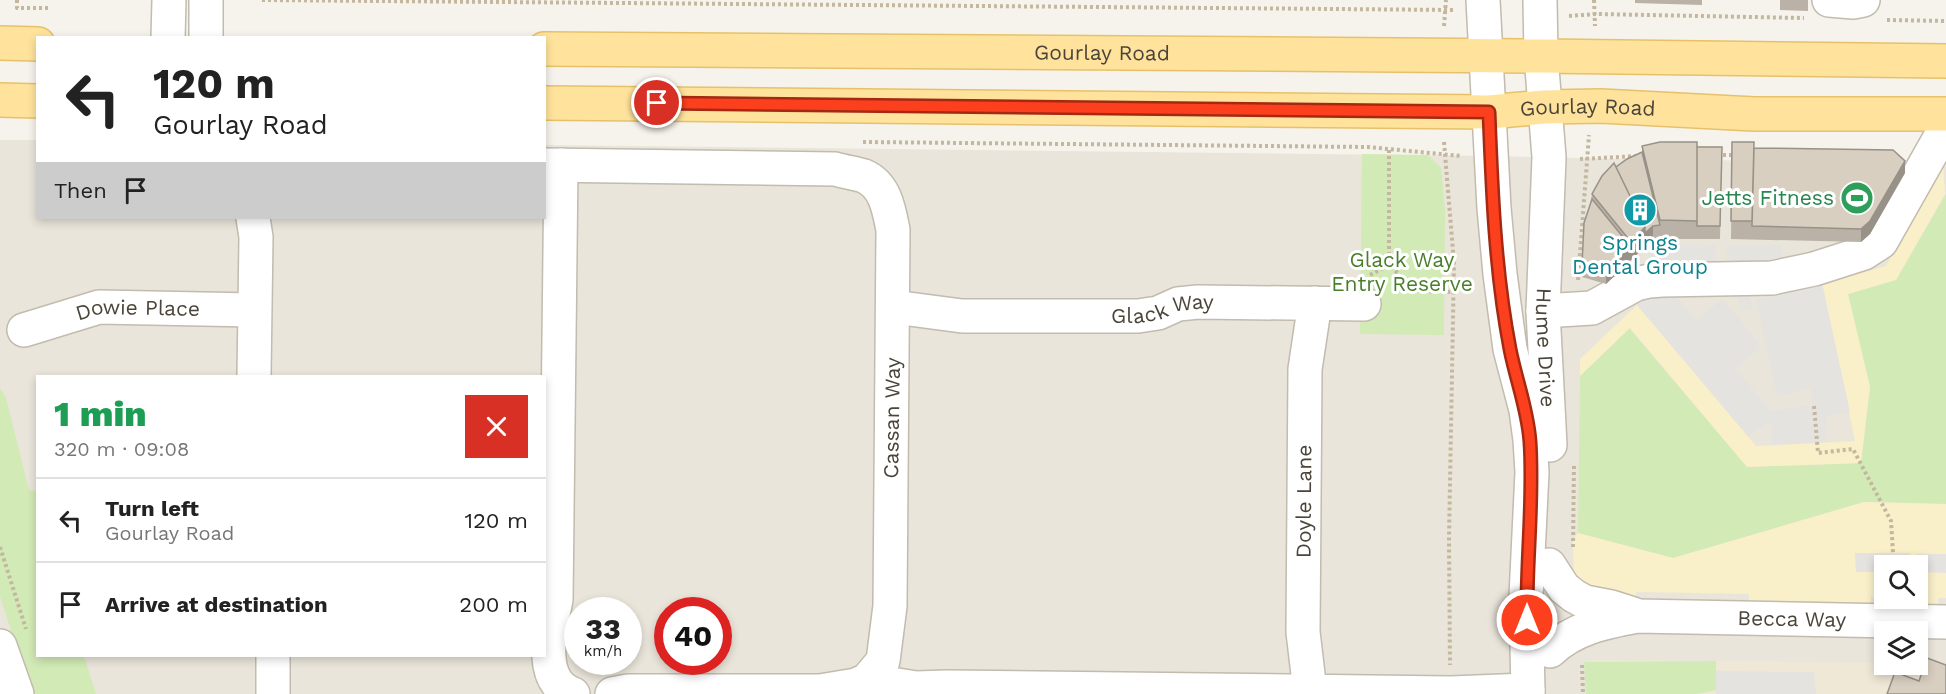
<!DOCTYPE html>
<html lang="en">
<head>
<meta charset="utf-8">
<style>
	body { margin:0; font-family:"Work Sans",sans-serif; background:#f2f2f2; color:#222; height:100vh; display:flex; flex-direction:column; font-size:22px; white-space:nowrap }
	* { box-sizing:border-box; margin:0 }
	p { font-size:20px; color:#767676 }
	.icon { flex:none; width:33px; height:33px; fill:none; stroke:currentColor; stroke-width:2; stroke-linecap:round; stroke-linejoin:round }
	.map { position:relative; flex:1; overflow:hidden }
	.drawer { position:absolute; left:36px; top:375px; width:510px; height:282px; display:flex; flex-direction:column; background:#fff; border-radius:0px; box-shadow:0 3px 9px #0003 }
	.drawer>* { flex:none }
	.hud { position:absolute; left:36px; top:36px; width:510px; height:183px; border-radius:0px; box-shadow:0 3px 9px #0003; background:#fff; color:#222; overflow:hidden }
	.fabs { position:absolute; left:1874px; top:555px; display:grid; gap:12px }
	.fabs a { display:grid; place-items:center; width:54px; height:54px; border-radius:0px; background:#fff; box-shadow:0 3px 9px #0003; font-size:30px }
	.speed { position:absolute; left:564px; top:597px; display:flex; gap:12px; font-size:30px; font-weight:700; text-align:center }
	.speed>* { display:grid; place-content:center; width:78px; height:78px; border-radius:50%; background:#fff; box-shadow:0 3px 9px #0003; line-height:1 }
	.speed small { font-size:15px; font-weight:400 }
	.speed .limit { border:9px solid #d22; background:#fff; color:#111 }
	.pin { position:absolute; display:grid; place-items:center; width:51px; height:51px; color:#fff; margin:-26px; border:3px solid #fff; border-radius:50%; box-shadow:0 2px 6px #0007 }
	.me { position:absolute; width:66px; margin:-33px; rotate:0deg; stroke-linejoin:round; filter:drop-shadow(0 0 4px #0008) }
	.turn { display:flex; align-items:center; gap:21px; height:126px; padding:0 18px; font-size:27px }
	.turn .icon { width:78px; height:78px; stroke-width:2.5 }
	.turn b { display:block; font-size:42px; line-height:51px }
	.then { display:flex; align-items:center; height:57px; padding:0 18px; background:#0003; gap:12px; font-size:22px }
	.round { display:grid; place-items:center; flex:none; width:63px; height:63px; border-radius:0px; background:#f2f2f2 }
	.overview { display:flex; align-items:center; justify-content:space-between; height:102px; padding:0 18px }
	h1 { font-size:36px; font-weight:800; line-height:45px; color:#1e9e55 }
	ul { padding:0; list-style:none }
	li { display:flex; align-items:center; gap:18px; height:84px; padding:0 18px; border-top:2px solid #e0e0e0 }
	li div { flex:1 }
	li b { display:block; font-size:22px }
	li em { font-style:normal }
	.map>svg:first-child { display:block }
</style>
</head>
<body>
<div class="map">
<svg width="1946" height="694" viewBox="0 0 1946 694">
	<rect width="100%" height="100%" fill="#f6f3ec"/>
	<path fill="#eae5da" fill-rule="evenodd" d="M0 140H37L38 218H544L545 145 1491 156 1660 160 1946 162V694H0ZM38 376H544V656H38ZM1884 566H1917V598H1884ZM578 610H628V662H578ZM668 610H718V662H668ZM1884 632H1917V664H1884Z"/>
	<path fill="#efe8d6" d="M1593 660 1946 664V694H1586L1584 662Z"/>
	<path fill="#d2eab5" d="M1362 154 1428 155 1441 168 1445 210 1444 335 1360 334Z
		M1946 194V504L1864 502 1673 558 1578 533 1580 376 1629 328 1747 467 1861 463 1870 387 1848 294 1896 280Z
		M0 388 6 398 29 490 37 491 38 656H84L96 694H32L0 597Z
		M1716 661V690L1697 694H1586L1584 662Z"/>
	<path fill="#f9efc9" d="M1943 163 1945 194 1896 280 1848 294 1870 387 1861 463 1747 467 1630 328 1580 376V359L1637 305 1756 446 1855 441 1822 283 1886 266Z
		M1864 502 1946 504V598H1938V607L1928 606V598H1917V566H1884V597H1871V605L1749 604V594L1636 592V601L1574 585 1573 540 1578 533 1673 558Z"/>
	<path fill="#e5e3e0" d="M1649 244 1716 245 1714 280 1649 281Z
		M1782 245V276L1746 279 1753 308 1741 311 1734 280H1727V246Z
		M1822 283 1850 412 1829 416 1826 421V442L1772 445V423H1767L1748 436 1637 305 1668 286 1696 320 1723 299 1762 347 1736 368 1770 410 1813 406 1810 388 1777 396 1756 300Z
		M1855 553H1910L1909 565 1884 566V572H1856Z
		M1917 554H1946V573L1917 572Z
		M1716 671 1814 672 1816 694H1716Z"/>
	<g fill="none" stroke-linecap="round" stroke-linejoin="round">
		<defs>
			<g id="minor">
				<path d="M1483 0 1494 208 1500 274 1510 349 1526 410 1530 440 1532 472 1526 596 1528 694"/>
				<path id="s1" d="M1540 0 1541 56 1549 157 1543 311 1550 445"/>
				<path d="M1829 0 1853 2 1863 0"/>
				<path d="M168 38 169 0"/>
				<path d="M206 38V0"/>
				<path d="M544 165 835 169C845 172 855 173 864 176 885 185 889 209 893 230L890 606 883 661 867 680 856 685 820 691H628L612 694"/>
				<path d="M561 165 556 600C550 629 537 682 573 694"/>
				<path d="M253 218 256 237 254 376"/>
				<path id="s2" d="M894 307 962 316H1138L1158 313 1178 304 1198 302 1364 304"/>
				<path d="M1543 311 1592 308 1636 284 1649 281 1662 280 1772 278 1814 269 1864 253 1881 242 1946 127"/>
				<path id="s3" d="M24 330 99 307 254 310"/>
				<path d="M1549 565 1564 588 1574 596 1585 602 1611 607 1633 614"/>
				<path d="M0 646 17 694"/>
				<path id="s4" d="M1550 651C1574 628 1605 622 1637 616L1946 622"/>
				<path d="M273 656V694"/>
				<path d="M876 671 885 683 916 688 946 687 1451 693 1528 690"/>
				<path id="s5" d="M1310 691 1303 632 1305 369 1315 303"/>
			</g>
			<g id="major">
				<path d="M0 43 38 44"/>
				<path id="s6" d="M544 49 1541 56 1946 61"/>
				<path d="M0 100 38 101"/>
				<path id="s7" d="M544 103 1489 112 1544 107 1601 106 1754 114H1946"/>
			</g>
		</defs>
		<use href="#minor" stroke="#c2bbae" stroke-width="36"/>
		<use href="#major" stroke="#e6c16a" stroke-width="36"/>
		<path stroke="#c4b79f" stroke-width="4" stroke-dasharray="3 3" stroke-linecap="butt" d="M17 0V8H49
			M262 0 1454 10
			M1594 0 1595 26
			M1569 16 1596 14 1804 18
			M1887 20 1946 21
			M1444 26 1446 0
			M863 142 1368 147 1461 156
			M1444 142 1454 263 1449 539 1450 665
			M1389 150V265
			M1717 155H1737
			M1580 159 1638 156
			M1370 275 1389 265 1417 291 1453 292
			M1578 280 1589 135
			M1814 406 1818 453 1853 449 1891 521 1893 553
			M0 547 26 629
			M1573 547 1574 465
			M1582 665 1583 694"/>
		<use href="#minor" stroke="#fff" stroke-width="33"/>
		<use href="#major" stroke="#ffe39c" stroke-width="33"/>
	</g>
	<path fill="#bab2a6" d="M1635 0H1702V5L1635 3Z
		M1780 0H1808V11L1780 10Z
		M1732 142 1754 148 1905 173 1870 234 1861 242 1731 239Z
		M1642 146 1722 147 1720 239H1653L1606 284 1582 277V265L1592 194 1616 167 1642 152Z"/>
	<path fill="#979187" d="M1905 161V173L1870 234 1861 242V229Z
		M1653 226V239L1606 284V271L1631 247V242L1645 227Z"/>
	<path fill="#d8cfc1" stroke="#979187" stroke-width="1.5" d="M1660 142H1697V221L1660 220 1642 146Z
		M1732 142H1754L1752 221H1731Z
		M1697 147H1722L1720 226H1697Z
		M1754 148 1893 150 1905 161 1870 221 1861 229 1752 226Z
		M1642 152 1660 225 1653 226 1645 233V227L1616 167 1627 159Z
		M1614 163 1645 227 1631 242 1592 194 1602 176Z
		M1592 199 1631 247 1606 271 1582 265 1584 223Z
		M1927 658 1946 665V694H1887L1895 672 1919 681Z"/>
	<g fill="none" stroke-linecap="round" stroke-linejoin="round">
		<defs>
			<path id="route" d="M657 103 1489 112C1492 191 1495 271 1510 349 1516 380 1528 410 1530 442 1534 501 1526 561 1527 620"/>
		</defs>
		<use href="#route" stroke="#a42913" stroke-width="15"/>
		<use href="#route" stroke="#fc3f1d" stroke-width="10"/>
	</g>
	<defs>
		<symbol id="stadium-disc" viewBox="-11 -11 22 22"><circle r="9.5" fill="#2e9e5b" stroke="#fff"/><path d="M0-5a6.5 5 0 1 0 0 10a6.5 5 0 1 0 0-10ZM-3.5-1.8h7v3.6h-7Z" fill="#fff"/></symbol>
		<symbol id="building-disc" viewBox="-11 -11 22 22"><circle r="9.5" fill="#0f9aa8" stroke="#fff"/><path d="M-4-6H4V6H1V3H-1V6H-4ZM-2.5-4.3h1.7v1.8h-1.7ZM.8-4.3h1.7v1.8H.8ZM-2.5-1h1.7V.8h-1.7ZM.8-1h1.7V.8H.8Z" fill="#fff"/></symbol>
	</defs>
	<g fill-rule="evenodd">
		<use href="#stadium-disc" x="1838" y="179" width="38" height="38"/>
		<use href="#building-disc" x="1621" y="191" width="38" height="38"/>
	</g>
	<g text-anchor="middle" stroke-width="6" stroke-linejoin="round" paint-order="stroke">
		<g font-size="21" fill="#4b4439" stroke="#fff">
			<text dy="7" stroke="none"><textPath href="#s6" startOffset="558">Gourlay Road</textPath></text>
			<text dy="7" stroke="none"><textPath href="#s7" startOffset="1044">Gourlay Road</textPath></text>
			<text dy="7" stroke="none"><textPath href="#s2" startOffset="270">Glack Way</textPath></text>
			<text dy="7" stroke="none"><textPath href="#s3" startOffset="117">Dowie Place</textPath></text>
			<text dy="7" stroke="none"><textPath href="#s1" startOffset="348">Hume Drive</textPath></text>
			<text transform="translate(892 418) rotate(-89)" y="7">Cassan Way</text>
			<text dy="7" stroke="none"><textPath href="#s5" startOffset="190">Doyle Lane</textPath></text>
			<text dy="7" stroke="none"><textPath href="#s4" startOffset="250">Becca Way</textPath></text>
		</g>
		<g font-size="21" fill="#27864d" stroke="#fff" text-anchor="end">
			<text x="1834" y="205">Jetts Fitness</text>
		</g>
		<g font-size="21" fill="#0d838f" stroke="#fff">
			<text x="1640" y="250">Springs<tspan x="1640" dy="24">Dental Group</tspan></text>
		</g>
		<g font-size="21" fill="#4a7f2a" stroke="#fff">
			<text x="1402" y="267">Glack Way<tspan x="1402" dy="24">Entry Reserve</tspan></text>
		</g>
	</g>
</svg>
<div class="fabs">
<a><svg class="icon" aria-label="search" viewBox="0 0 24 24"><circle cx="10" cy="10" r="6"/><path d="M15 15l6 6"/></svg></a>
<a><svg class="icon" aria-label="layers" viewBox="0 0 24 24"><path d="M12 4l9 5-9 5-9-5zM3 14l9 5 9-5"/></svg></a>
</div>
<div class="speed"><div>33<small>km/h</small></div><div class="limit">40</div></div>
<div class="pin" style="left:657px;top:103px;background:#d93025"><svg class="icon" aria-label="arrive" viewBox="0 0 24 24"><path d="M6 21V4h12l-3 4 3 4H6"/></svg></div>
<svg class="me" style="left:1527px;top:620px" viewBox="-20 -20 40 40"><circle r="17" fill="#fc3f1d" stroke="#fff" stroke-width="3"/><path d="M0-11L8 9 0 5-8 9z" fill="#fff"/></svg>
<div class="hud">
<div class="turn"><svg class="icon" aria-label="left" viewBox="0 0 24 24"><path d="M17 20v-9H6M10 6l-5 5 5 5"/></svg><div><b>120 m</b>Gourlay Road</div></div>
<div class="then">Then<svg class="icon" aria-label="arrive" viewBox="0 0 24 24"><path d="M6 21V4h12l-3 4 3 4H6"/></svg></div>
</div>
<section class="drawer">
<div class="overview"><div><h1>1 min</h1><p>320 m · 09:08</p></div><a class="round" style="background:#d93025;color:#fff"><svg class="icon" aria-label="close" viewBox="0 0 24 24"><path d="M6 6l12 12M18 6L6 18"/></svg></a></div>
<ul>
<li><svg class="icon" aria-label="left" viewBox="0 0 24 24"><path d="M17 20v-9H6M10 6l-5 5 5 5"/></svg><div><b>Turn left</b><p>Gourlay Road</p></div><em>120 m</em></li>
<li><svg class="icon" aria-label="arrive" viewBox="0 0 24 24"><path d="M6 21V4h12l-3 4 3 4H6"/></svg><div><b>Arrive at destination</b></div><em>200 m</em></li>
</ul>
</section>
</div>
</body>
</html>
